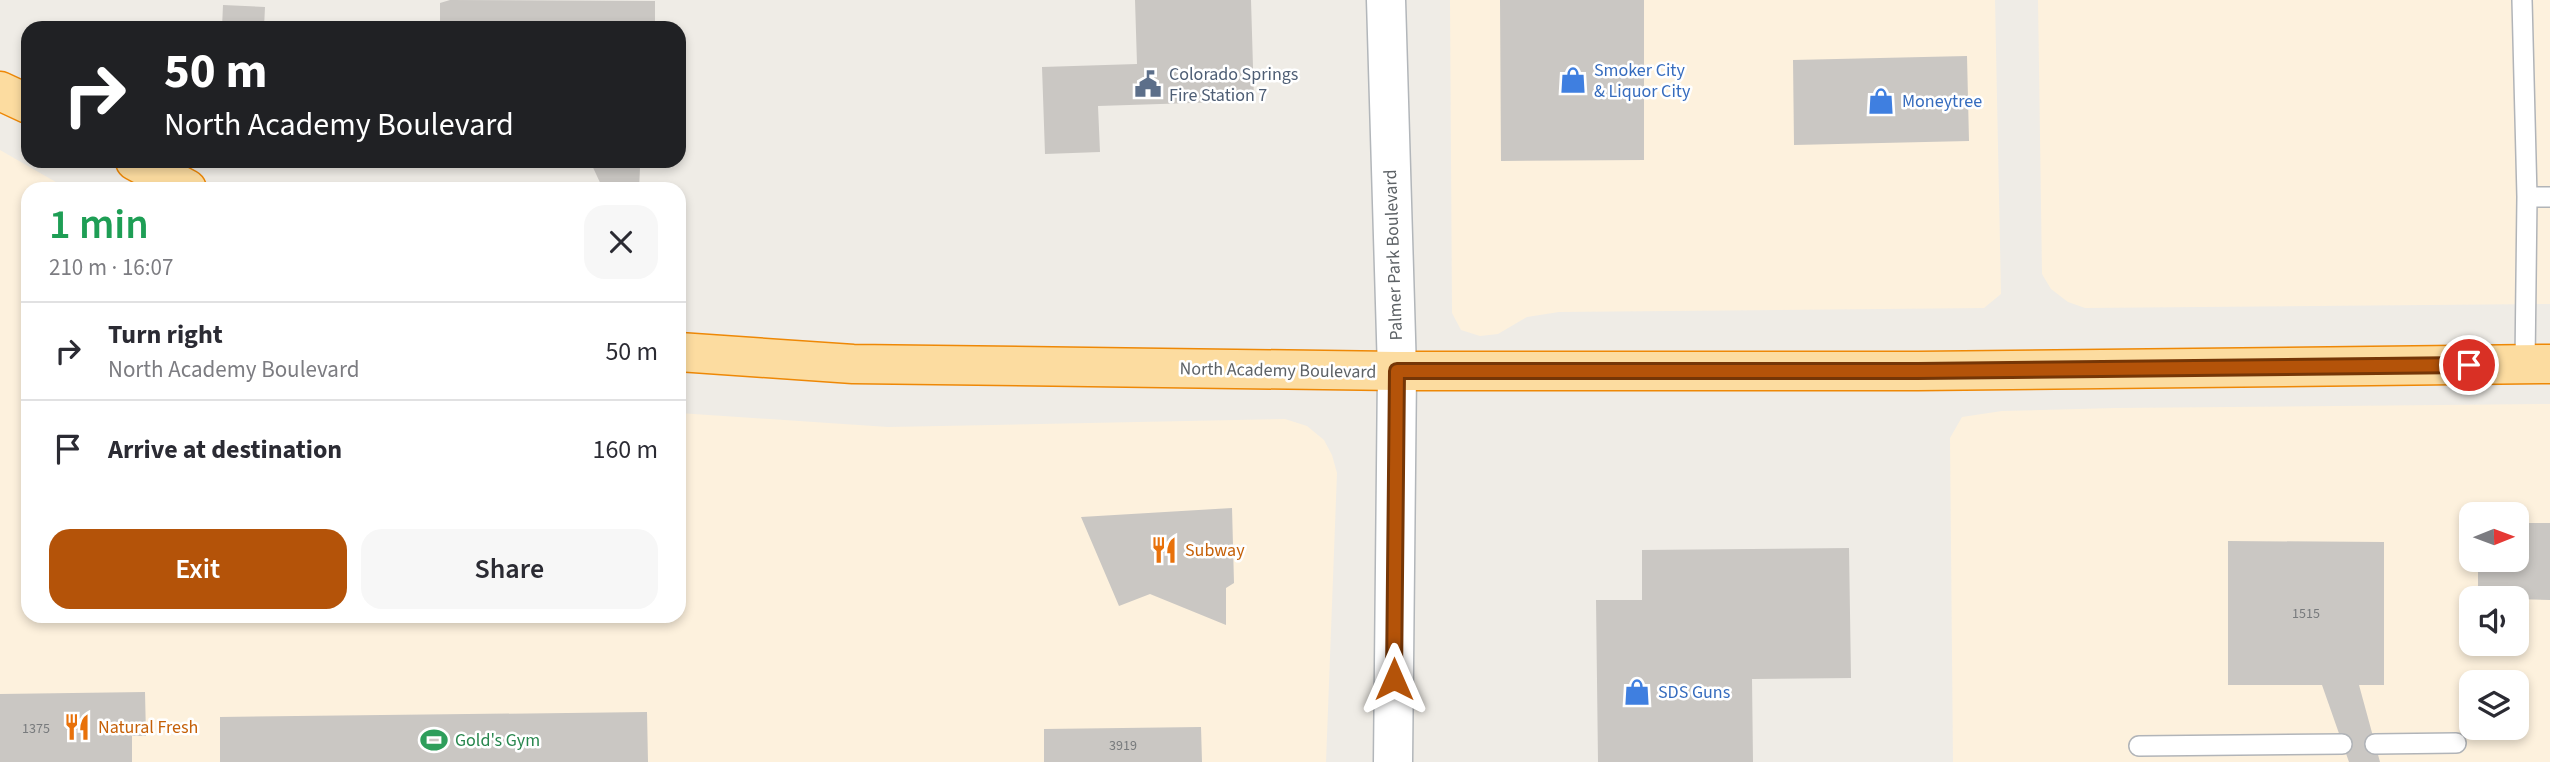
<!DOCTYPE html>
<html lang="en">
<head>
<meta charset="utf-8">
<style>
	body { margin:0; font-family:"Source Sans 3",sans-serif; background:#f7f7f7; color:#2b2b33; height:100vh; display:flex; flex-direction:column; font-size:26px; white-space:nowrap }
	* { box-sizing:border-box; margin:0 }
	p { font-size:23px; color:#7c7c81 }
	.icon { flex:none; width:38px; height:38px; fill:none; stroke:currentColor; stroke-width:2; stroke-linecap:round; stroke-linejoin:round }
	.map { position:relative; flex:1; overflow:hidden }
	.drawer { position:absolute; left:21px; top:182px; width:665px; height:441px; display:flex; flex-direction:column; background:#fff; border-radius:21px; box-shadow:0 4px 10px #0003 }
	.drawer>* { flex:none }
	.top-card { position:absolute; left:21px; top:21px; width:665px; height:147px; border-radius:21px; box-shadow:0 4px 10px #0003; background:#202124; color:#fff; overflow:hidden }
	.needle { width:46px; rotate:89deg }
	.fabs { position:absolute; left:2459px; top:502px; display:grid; gap:14px }
	.fabs a { display:grid; place-items:center; width:70px; height:70px; border-radius:14px; background:#fff; box-shadow:0 4px 10px #0003; font-size:35px }
	.pin { position:absolute; display:grid; place-items:center; width:60px; height:60px; color:#fff; margin:-30px; border:4px solid #fff; border-radius:50%; box-shadow:0 2px 7px #0007 }
	.me { position:absolute; width:77px; margin:-38px; rotate:0deg; stroke-linejoin:round; filter:drop-shadow(0 0 5px #0008) }
	.turn { display:flex; align-items:center; gap:24px; height:147px; padding:0 28px; font-size:32px }
	.turn .icon { width:91px; height:91px; stroke-width:2.5 }
	.turn b { display:block; font-size:49px; line-height:60px }
	.round { display:grid; place-items:center; flex:none; width:74px; height:74px; border-radius:21px; background:#f7f7f7 }
	.head { display:flex; align-items:center; justify-content:space-between; height:119px; padding:0 28px }
	h1 { font-size:42px; font-weight:600; line-height:52px; color:#1e9e55 }
	.button { display:flex; gap:14px; margin-top:auto; padding:14px 28px }
	.button a { flex:1; height:80px; border-radius:21px; background:#b45309; color:#fff; font-size:28px; font-weight:600; line-height:80px; text-align:center }
	.button a+a { background:#f7f7f7; color:#2b2b33 }
	ul { padding:0; list-style:none }
	li { display:flex; align-items:center; gap:21px; height:98px; padding:0 28px; border-top:2px solid #e1e1e2 }
	li div { flex:1 }
	li b { display:block; font-size:26px }
	li em { font-style:normal }
	.map>svg:first-child { display:block }
</style>
</head>
<body>
<div class="map">
<svg width="2550" height="762" viewBox="0 0 2550 762">
	<rect width="100%" height="100%" fill="#efece6"/>
	<path fill="#fdf1dd" fill-rule="evenodd" d="M1450 0H1995L2001 294 1984 308 1559 312 1527 317 1498 334 1480 336 1461 330 1452 313Z
		M2038 0H2550V304L2085 308 2068 302 2051 289 2042 274Z
		M0 150 68 189H28V616H679V413L888 427 1285 419 1307 426 1324 440 1332 455 1337 473 1326 762H0Z
		M2550 404V762H1953L1950 438 1962 417 2002 411 2115 408ZM2471 514H2516V560H2471ZM2471 598H2516V644H2471ZM2471 682H2516V728H2471Z"/>
	<path fill="#cac7c3" d="M450 0 655 1V28H440V3Z
		M1135 0H1251L1254 101 1098 106 1100 152 1045 154 1042 67 1137 64Z
		M1500 0H1644V160L1501 161Z
		M223 5 265 7 264 28H222Z
		M1967 56 1969 141 1794 145 1793 60Z
		M590 161H628L627 166 640 168 639 189H603Z
		M1232 508 1234 583 1226 588V625L1150 594 1119 606 1081 517Z
		M2516 523H2550V600L2478 598V560H2516Z
		M2228 541 2384 542V685H2359L2380 762H2349L2322 685H2228Z
		M1849 548 1851 678 1752 679 1753 762H1598L1596 600H1642V550Z
		M145 692 146 736H132V762H0V694Z
		M647 712 648 762H220V717Z
		M1201 727 1202 762H1044V729Z"/>
	<g fill="none" stroke-linecap="round" stroke-linejoin="round">
		<defs>
			<path id="service" d="M2522 0 2527 197H2550
				M2525 364 2527 197
				M2375 744 2456 743
				M2139 746 2342 744"/>
			<path id="secondary" d="M1386 0 1397 371 1393 762"/>
			<path id="trunk" d="M0 91 28 104
				M135 161 187 189
				M679 352 853 364 1397 371H1918L2550 364"/>
		</defs>
		<use href="#service" stroke="#b1b4b8" stroke-width="22"/>
		<use href="#secondary" stroke="#b2b6ba" stroke-width="41"/>
		<use href="#trunk" stroke="#ee8806" stroke-width="41"/>
		<use href="#service" stroke="#fff" stroke-width="19"/>
		<use href="#secondary" stroke="#fff" stroke-width="38"/>
		<use href="#trunk" stroke="#fcdca0" stroke-width="38"/>
	</g>
	<g fill="none" stroke-linecap="round" stroke-linejoin="round">
		<defs>
			<path id="route" d="M1394 679 1397 371H1918L2469 365"/>
		</defs>
		<use href="#route" stroke="#753606" stroke-width="18"/>
		<use href="#route" stroke="#b45309" stroke-width="12"/>
	</g>
	<defs>
		<symbol id="shop-bare" viewBox="-9 -9 18 18"><path d="M-5-2.5h2.3a2.7 3.5 0 0 1 5.4 0H5L5.5 6h-11ZM-1.5-2.5h3a1.5 2.3 0 0 0-3 0Z" fill="#3f7fe0" stroke="#fff" stroke-width="2.5" paint-order="stroke"/></symbol>
		<symbol id="civic-bare" viewBox="-9 -9 18 18"><path d="M-.6-6.5H3V-4.5H.6V-3L4-1V1h2V6H-6V1h2V-1L-.6-3ZM-1.2 2.5V6h2.4V2.5Z" fill="#5c6f8a" stroke="#fff" stroke-width="2.5" paint-order="stroke"/></symbol>
		<symbol id="restaurant-bare" viewBox="-9 -9 18 18"><path d="M-5-6h1v4h1v-4h1v4h1v-4h1v5L-1.5 .5V6h-2V.5L-5-1ZM5-6V6H3V1.5H1.5Q1.5-4 5-6Z" fill="#e8710a" stroke="#fff" stroke-width="2.5" paint-order="stroke"/></symbol>
		<symbol id="stadium-bare" viewBox="-9 -9 18 18"><path d="M0-5a6.5 5 0 1 0 0 10a6.5 5 0 1 0 0-10ZM-3.5-1.8h7v3.6h-7Z" fill="#2e9e5b" stroke="#fff" stroke-width="2.5" paint-order="stroke"/></symbol>
	</defs>
	<g fill-rule="evenodd">
		<use href="#shop-bare" x="1554" y="61" width="38" height="38"/>
		<use href="#civic-bare" x="1129" y="65" width="38" height="38"/>
		<use href="#shop-bare" x="1862" y="82" width="38" height="38"/>
		<use href="#restaurant-bare" x="1145" y="531" width="38" height="38"/>
		<use href="#shop-bare" x="1618" y="673" width="38" height="38"/>
		<use href="#restaurant-bare" x="58" y="708" width="38" height="38"/>
		<use href="#stadium-bare" x="415" y="721" width="38" height="38"/>
	</g>
	<g text-anchor="middle" stroke-width="5" stroke-linejoin="round" paint-order="stroke">
		<g font-size="14" fill="#787b7d">
			<text x="2306" y="618">1515</text>
			<text x="36" y="733">1375</text>
			<text x="1123" y="750">3919</text>
		</g>
		<g font-size="18" fill="#366cbe" stroke="#fff" text-anchor="start">
			<text x="1594" y="76">Smoker City<tspan x="1594" dy="21">&amp; Liquor City</tspan></text>
			<text x="1902" y="107">Moneytree</text>
			<text x="1658" y="698">SDS Guns</text>
		</g>
		<g font-size="18" fill="#4e5e75" stroke="#fff" text-anchor="start">
			<text x="1169" y="80">Colorado Springs<tspan x="1169" dy="21">Fire Station 7</tspan></text>
		</g>
		<g font-size="18" fill="#5d6266" stroke="#fff">
			<text transform="translate(1393 255) rotate(-92)" y="6">Palmer Park Boulevard</text>
			<text transform="translate(1278 370) rotate(1)" y="6">North Academy Boulevard</text>
		</g>
		<g font-size="18" fill="#c56008" stroke="#fff" text-anchor="start">
			<text x="1185" y="556">Subway</text>
			<text x="98" y="733">Natural Fresh</text>
		</g>
		<g font-size="18" fill="#27864d" stroke="#fff" text-anchor="start">
			<text x="455" y="746">Gold's Gym</text>
		</g>
	</g>
</svg>
<div class="fabs">
<a><svg class="needle" viewBox="-14 -14 28 28"><path d="M0-13l5 13h-10z" fill="#e53935"/><path d="M0 13l5-13h-10z" fill="#7c7c81"/></svg></a>
<a><svg class="icon" aria-label="sound" viewBox="0 0 24 24"><path d="M4 9h4l5-4v14l-5-4H4zM17 9q2 3 0 6"/></svg></a>
<a><svg class="icon" aria-label="layers" viewBox="0 0 24 24"><path d="M12 4l9 5-9 5-9-5zM3 14l9 5 9-5"/></svg></a>
</div>
<div class="pin" style="left:2469px;top:365px;background:#d93025"><svg class="icon" aria-label="arrive" viewBox="0 0 24 24"><path d="M6 21V4h12l-3 4 3 4H6"/></svg></div>
<svg class="me" style="left:1394px;top:679px" viewBox="-20 -20 40 40"><path d="M0-17L14 15 0 8-14 15z" fill="#b45309" stroke="#fff" stroke-width="4"/></svg>
<div class="top-card">
<div class="turn"><svg class="icon" aria-label="right" viewBox="0 0 24 24"><path d="M7 20v-9h11M14 6l5 5-5 5"/></svg><div><b>50 m</b>North Academy Boulevard</div></div>
</div>
<section class="drawer">
<div class="head"><div><h1>1 min</h1><p>210 m · 16:07</p></div><a class="round"><svg class="icon" aria-label="close" viewBox="0 0 24 24"><path d="M6 6l12 12M18 6L6 18"/></svg></a></div>
<ul>
<li><svg class="icon" aria-label="right" viewBox="0 0 24 24"><path d="M7 20v-9h11M14 6l5 5-5 5"/></svg><div><b>Turn right</b><p>North Academy Boulevard</p></div><em>50 m</em></li>
<li><svg class="icon" aria-label="arrive" viewBox="0 0 24 24"><path d="M6 21V4h12l-3 4 3 4H6"/></svg><div><b>Arrive at destination</b></div><em>160 m</em></li>
</ul>
<div class="button"><a>Exit</a><a>Share</a></div>
</section>
</div>
</body>
</html>
